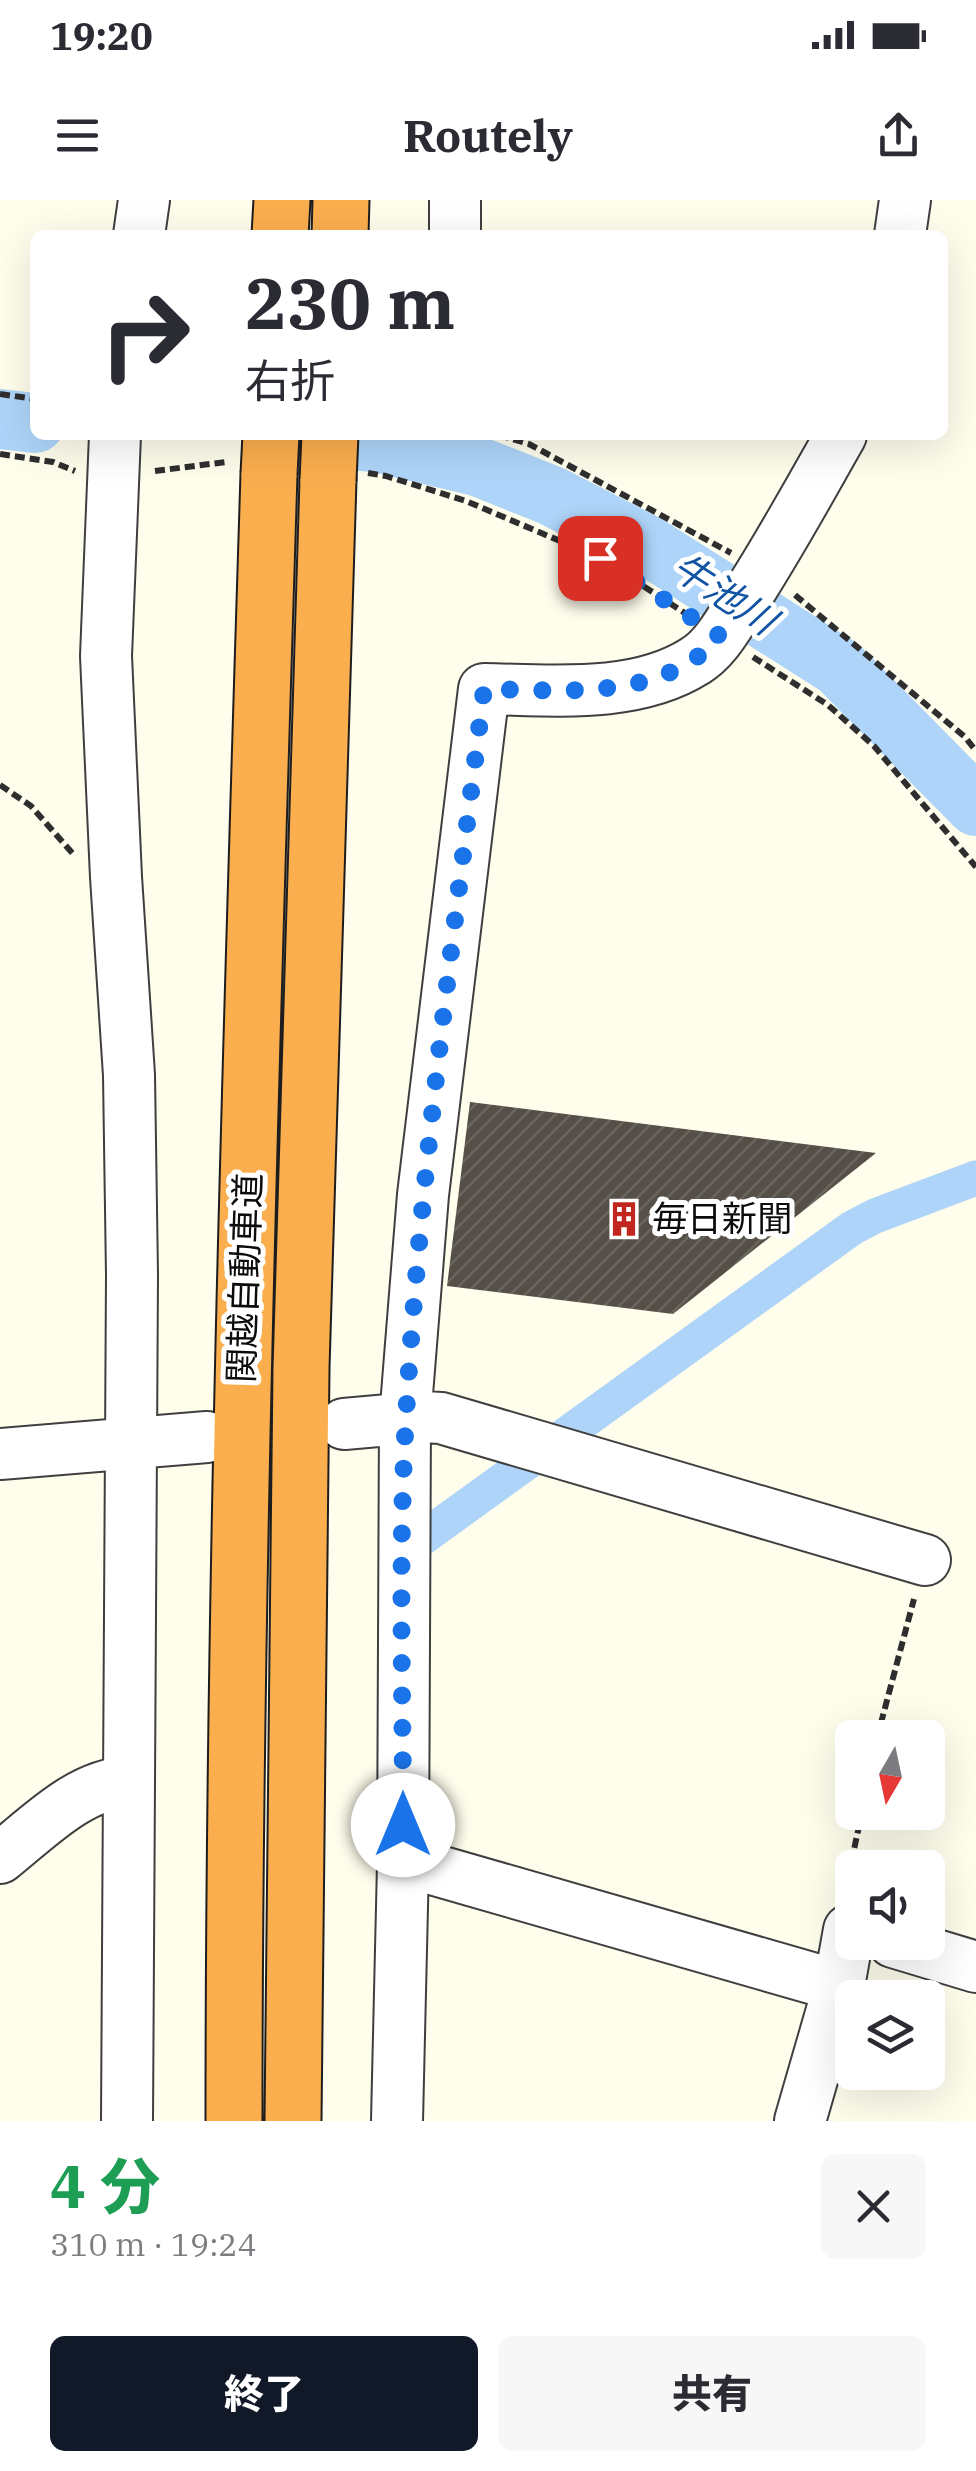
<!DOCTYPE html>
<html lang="ja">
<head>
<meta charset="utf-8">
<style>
	body { margin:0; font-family:"IBM Plex Serif","Noto Sans JP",serif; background:#f7f7f7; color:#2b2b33; height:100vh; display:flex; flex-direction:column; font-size:38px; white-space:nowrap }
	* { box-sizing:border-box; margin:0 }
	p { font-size:32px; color:#7c7c81 }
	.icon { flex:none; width:55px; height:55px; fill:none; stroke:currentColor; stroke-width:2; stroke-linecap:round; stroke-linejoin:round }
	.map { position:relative; height:1921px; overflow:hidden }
	.details { display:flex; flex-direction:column; background:#fff; flex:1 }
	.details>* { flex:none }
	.top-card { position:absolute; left:30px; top:30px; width:918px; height:210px; border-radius:15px; box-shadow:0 10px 40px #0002; background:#fff; color:#2b2b33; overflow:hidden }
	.needle { width:65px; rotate:189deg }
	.tools { position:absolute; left:835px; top:1520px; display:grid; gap:20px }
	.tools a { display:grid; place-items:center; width:110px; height:110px; border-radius:15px; background:#fff; box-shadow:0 10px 40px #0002; font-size:50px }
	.pin { position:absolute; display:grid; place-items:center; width:85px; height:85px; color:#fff; margin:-42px; border-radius:20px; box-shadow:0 5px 15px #0006 }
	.me { position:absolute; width:110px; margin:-55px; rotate:0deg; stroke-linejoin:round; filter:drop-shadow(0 0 8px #0008) }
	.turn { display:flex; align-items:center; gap:35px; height:210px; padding:0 50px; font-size:45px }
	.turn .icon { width:130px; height:130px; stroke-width:2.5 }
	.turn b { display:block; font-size:70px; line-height:85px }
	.round { display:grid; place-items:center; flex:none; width:105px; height:105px; border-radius:15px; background:#f7f7f7 }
	.summary { display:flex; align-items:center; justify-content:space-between; height:170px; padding:0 50px }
	h1 { font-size:60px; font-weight:800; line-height:75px; color:#1e9e55 }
	.primary-button { display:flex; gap:20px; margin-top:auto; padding:20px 50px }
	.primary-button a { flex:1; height:115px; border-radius:15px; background:#111827; color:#fff; font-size:40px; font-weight:800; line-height:115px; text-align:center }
	.primary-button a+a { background:#f7f7f7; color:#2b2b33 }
	.status { display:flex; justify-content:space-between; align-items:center; height:70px; padding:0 50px; background:#fff; direction:ltr }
	.status svg { height:28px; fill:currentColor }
	header { display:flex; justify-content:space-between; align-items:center; height:130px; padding:0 50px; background:#fff; font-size:45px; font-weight:800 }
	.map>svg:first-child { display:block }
</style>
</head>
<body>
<div class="status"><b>19:20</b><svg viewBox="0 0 49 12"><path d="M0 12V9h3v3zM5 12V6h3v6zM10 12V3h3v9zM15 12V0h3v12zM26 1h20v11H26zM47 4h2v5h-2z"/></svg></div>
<header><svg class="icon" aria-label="menu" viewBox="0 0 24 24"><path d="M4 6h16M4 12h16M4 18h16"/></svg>Routely<svg class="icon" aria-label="share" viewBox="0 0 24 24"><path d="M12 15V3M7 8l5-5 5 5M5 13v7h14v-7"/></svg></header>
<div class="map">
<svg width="976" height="1921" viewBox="0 0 976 1921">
	<defs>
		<pattern id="building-hatch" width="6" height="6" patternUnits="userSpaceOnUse" patternTransform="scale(2.5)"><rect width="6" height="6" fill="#554f48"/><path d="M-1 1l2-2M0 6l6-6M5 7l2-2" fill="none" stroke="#68645e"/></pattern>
	</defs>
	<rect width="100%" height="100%" fill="#fffdec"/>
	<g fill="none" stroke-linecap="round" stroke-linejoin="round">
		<path stroke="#aed5f9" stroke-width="35" d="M421 1339 852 1028 875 1016 976 978"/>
		<path stroke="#aed5f9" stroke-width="60" d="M0 219 35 223
			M308 235 380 243 477 266 552 296 647 345 839 467 976 606"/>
	</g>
	<path fill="url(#building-hatch)" d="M470 902 876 953 673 1114 447 1086Z"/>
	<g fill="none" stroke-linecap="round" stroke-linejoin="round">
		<defs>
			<path id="minor" d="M139 35 144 0
				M455 35V0
				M900 35 905 0
				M115 235 106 456 116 677 129 875 132 1075 127 1921
				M344 1224 423 1217 441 1218 925 1360
				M0 1254 207 1237
				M0 1658C38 1628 79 1584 129 1582
				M403 1664 418 1665 839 1786
				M893 1742 976 1767
				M397 1921 403 1664 405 1219 423 995 484 489C552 490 635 499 695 461 715 449 727 426 739 408 776 352 808 293 841 235
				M800 1921 839 1786 849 1730 852 1731"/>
			<path id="highway" d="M280 35 282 0
				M340 35 341 0
				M234 1921C234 1372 252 823 269 274
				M293 1921 301 1168 328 280"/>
		</defs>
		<use href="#minor" stroke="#3f3f3f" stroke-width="54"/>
		<use href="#highway" stroke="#1d1d1d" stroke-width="59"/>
		<path stroke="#2e2e2e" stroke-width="6" stroke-dasharray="10 5" stroke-linecap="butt" d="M0 194 35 199
			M499 235 529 244 731 353
			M0 254 53 262 75 271
			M155 271 226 262
			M368 273 386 276 466 301 600 358 688 415
			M795 395 965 537 976 551
			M753 457 828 505 874 546 976 667
			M0 585 31 606 74 655
			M877 1538 914 1399
			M845 1692 862 1612"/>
		<use href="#minor" stroke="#fff" stroke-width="50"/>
		<use href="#highway" stroke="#fbae4e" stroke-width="55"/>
		<defs>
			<path id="highway-bridge" d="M269 274 271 235
				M328 280 330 235"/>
		</defs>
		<use href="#highway-bridge" stroke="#1d1d1d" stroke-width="59" stroke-linecap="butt"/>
		<use href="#highway-bridge" stroke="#fbae4e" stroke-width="55"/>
	</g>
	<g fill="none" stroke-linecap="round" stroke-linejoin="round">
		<path stroke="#1a73e8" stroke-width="18" stroke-dasharray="0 32.4" d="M403 1625C403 1489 398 1353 406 1217 420 974 454 731 484 489 563 490 663 502 720 436L600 358"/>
	</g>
	<defs>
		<symbol id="building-bare" viewBox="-9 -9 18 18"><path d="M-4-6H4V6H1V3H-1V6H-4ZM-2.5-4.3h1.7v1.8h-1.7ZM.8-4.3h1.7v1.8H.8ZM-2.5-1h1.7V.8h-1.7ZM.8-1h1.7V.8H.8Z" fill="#c2271f" stroke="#fff" stroke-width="2.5" paint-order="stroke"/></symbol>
	</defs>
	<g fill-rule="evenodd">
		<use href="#building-bare" x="599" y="994" width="50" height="50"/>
	</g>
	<g text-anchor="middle" stroke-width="10" stroke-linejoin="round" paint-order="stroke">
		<g font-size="35" fill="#0c0c0c" stroke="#fff" text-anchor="start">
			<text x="652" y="1031">毎日新聞</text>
		</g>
		<g font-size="35" fill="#0c0c0c" stroke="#fff">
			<text transform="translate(245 1078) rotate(-88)" y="12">関越自動車道</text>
		</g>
		<g font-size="38" font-style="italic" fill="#1154a3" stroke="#fff">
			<text transform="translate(724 394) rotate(33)" y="13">牛池川</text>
		</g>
	</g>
</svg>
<div class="tools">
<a><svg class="needle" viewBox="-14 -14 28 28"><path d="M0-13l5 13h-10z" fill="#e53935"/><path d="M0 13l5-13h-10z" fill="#7c7c81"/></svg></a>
<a><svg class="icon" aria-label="sound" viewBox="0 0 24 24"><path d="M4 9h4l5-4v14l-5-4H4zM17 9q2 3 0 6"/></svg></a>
<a><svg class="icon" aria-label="layers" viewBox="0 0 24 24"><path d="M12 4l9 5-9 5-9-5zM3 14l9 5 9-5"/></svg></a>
</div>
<div class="pin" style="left:600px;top:358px;background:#d93025"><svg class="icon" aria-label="arrive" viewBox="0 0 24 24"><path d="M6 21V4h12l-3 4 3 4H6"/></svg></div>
<svg class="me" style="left:403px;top:1625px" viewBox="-20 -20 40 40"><circle r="19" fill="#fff"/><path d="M0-13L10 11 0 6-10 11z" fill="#1a73e8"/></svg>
<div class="top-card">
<div class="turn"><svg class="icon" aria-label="right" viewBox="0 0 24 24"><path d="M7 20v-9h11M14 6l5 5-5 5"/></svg><div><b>230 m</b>右折</div></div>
</div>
</div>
<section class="details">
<div class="summary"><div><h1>4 分</h1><p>310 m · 19:24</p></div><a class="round"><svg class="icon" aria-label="close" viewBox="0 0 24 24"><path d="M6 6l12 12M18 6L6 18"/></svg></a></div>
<div class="primary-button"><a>終了</a><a>共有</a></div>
</section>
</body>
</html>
